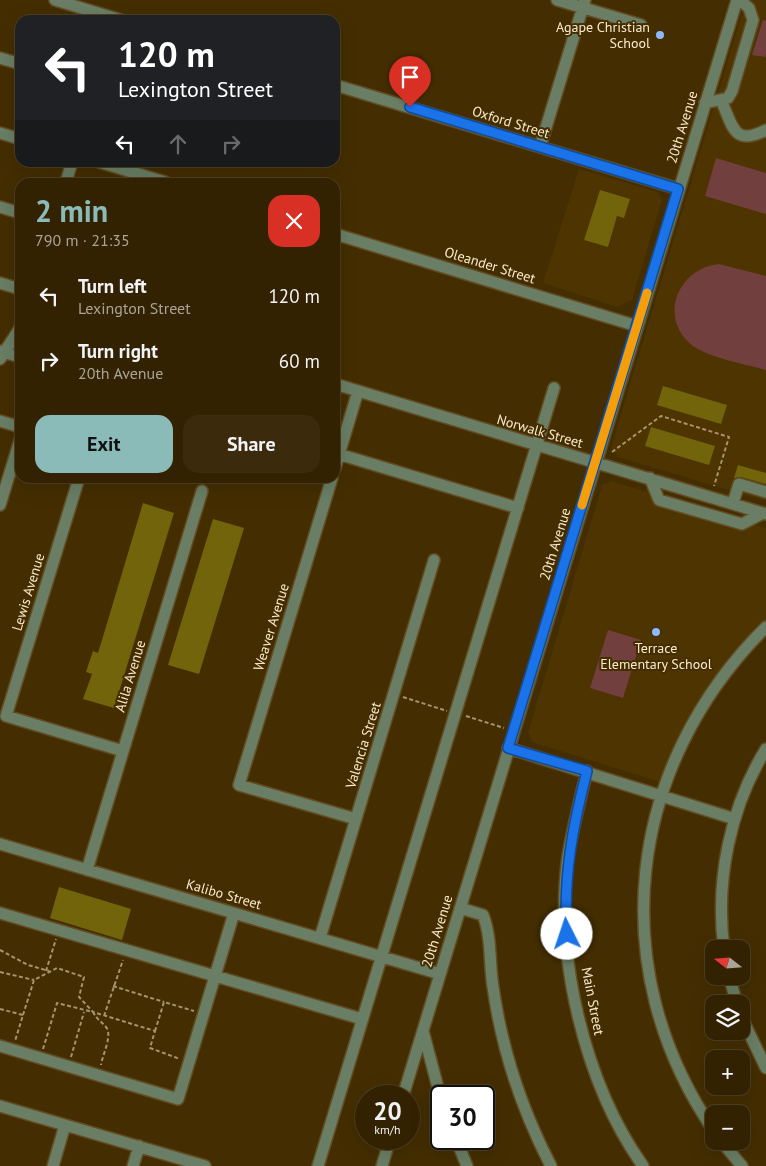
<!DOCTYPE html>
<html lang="en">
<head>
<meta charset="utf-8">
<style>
	body { margin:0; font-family:"PT Sans",sans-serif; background:#3b2a0b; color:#f1f3f6; height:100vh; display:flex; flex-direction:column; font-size:19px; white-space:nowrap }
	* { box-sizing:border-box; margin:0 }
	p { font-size:16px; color:#a9a499 }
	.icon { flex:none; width:28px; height:28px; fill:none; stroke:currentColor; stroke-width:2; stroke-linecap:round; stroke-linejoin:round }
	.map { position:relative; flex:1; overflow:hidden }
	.sheet { position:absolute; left:15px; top:178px; width:325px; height:305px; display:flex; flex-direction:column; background:#332201; border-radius:15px; box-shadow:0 5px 20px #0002,0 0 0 1px #4e3f23 }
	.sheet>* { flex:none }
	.top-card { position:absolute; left:15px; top:15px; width:325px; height:152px; border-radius:15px; box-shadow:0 5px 20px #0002,0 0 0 1px #4e3f23; background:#202124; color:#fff; overflow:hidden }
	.needle { width:32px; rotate:287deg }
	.buttons { position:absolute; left:705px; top:940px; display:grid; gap:10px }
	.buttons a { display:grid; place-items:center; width:45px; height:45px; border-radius:10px; background:#332201; box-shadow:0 5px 20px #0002,0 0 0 1px #4e3f23; font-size:25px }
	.speed { position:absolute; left:355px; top:1085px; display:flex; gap:10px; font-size:25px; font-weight:700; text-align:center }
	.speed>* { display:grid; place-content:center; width:65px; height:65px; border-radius:50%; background:#332201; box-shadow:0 5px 20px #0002,0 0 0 1px #4e3f23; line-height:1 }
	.speed small { font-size:12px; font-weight:400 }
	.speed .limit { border:2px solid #111; border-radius:8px; background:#fff; color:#111 }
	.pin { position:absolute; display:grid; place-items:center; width:42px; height:42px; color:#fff; margin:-51px -21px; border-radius:50% 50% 50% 0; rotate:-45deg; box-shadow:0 0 5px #0007 }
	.pin .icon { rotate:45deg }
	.me { position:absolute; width:55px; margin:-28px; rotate:356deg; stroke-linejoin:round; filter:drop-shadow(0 0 4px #0008) }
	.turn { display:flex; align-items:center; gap:18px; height:105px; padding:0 20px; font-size:22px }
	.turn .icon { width:65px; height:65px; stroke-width:2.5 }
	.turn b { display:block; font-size:35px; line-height:42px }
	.lanes { display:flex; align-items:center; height:48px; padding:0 20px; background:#0003; justify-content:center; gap:25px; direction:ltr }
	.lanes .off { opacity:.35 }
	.round { display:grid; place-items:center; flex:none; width:52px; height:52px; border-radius:15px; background:#3b2a0b }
	.summary { display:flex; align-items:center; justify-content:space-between; height:85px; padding:0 20px }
	h1 { font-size:30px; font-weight:600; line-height:38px; color:#8bbbb9 }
	.button { display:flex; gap:10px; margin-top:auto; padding:10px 20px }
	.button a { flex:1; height:58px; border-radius:15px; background:#8bbbb9; color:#111; font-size:20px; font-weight:600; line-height:58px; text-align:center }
	.button a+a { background:#3b2a0b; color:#f1f3f6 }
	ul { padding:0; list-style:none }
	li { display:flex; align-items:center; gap:15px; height:65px; padding:0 20px }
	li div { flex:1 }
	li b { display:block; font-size:19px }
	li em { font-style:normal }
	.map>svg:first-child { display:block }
</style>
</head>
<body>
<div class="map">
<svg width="766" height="1166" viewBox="0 0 766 1166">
	<rect width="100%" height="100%" fill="#442e01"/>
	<path fill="#4d3400" d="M746 0H766V501L618 457 611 448Z
		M579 169 658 192 662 200 632 300 617 307 543 283Z
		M611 481 766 528V620L741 644 698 700 660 782 532 742 528 733 602 485Z"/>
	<path fill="#723f3f" d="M763 20 766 21V54L765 57 752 55Z
		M716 158 766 173V214L705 196Z
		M719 264 766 276V370C745 364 710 358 693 346 657 318 678 268 719 264Z
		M608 630 641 640 623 698 590 688Z"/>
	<path fill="#72640a" d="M600 190 630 199 624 218 617 216 608 247 584 240Z
		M663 386 727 405 721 424 657 405Z
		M651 427 715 446 709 465 645 446Z
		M738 465 766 473V484L741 477 734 478Z
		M143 503 174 513 114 708 83 699 92 674 86 672 93 651 98 653 102 640Z
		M213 519 244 528 199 674 168 665Z
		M59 887 131 909 122 940 50 918Z"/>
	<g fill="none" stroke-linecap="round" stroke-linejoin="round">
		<defs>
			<path id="minor" d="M55 0 121 20
				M557 0 641 25
				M0 58 20 64
				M335 85 679 189
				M721 100C733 126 733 147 766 130
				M705 103 728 98 732 91 753 20 749 8 740 0
				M0 133 20 139
				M540 147 585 0
				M99 162 165 182
				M66 182 72 162
				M0 207 20 213
				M335 234 637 326
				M0 283 20 289
				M0 351 20 357
				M0 359 20 328
				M335 384 766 514
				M0 421 20 427
				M335 453 518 508
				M335 468 358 391
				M79 478 6 716 123 751
				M332 478 239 785 356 819
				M650 478 659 500 742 524 763 513
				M733 503 739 484 766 492
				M0 505 20 440
				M508 748 735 819
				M587 771C580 799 573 827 568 856 554 956 585 1084 643 1166
				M0 844 440 974
				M87 870 202 491
				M460 908 483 915C492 938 489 963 493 987 502 1050 522 1110 551 1166
				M0 913 362 1019
				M320 938 434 560
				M724 949C715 881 730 807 766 749
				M729 976 737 1004
				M741 1016 766 1068
				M423 1031 441 1099
				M0 1046 178 1099 234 913
				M403 1096 737 0
				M0 1106 205 1166
				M714 1131C602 968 627 765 766 627
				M456 1139 467 1166
				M721 1141 742 1166
				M53 1166 65 1125
				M133 1166 139 1146
				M318 1166 554 388
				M382 1166 390 1139"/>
		</defs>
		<use href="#minor" stroke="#614c22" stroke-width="14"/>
		<path stroke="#a6936f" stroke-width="2" stroke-dasharray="4 2.5" stroke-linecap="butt" d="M612 452 661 416 729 437 714 486
			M403 697 447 711
			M466 716 504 728
			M0 950 28 965 49 971
			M46 971 56 939
			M0 972 34 980
			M113 986 164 1002
			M0 1009 23 1015 15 1041
			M23 1015 34 980 57 968 84 977 79 997 93 1012 155 1031 150 1048 180 1059
			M104 1016 123 960
			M155 1031 164 1002 194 1011
			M43 1049 57 1003 93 1012C98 1021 101 1021 106 1027 113 1035 102 1056 101 1065
			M71 1057 84 1012"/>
		<use href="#minor" stroke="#697e64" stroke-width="11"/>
	</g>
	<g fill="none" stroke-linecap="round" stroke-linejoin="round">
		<defs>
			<path id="route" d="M410 107 678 189 508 748 587 771C573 825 563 877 567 934"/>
		</defs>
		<use href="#route" stroke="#114b97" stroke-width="12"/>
		<use href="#route" stroke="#1a73e8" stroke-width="9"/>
		<path stroke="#f59e0b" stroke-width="9" d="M582 505 647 293"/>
	</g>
	<g fill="#8eb8fd" stroke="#442e01" stroke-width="2">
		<circle cx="660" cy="35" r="5"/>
		<circle cx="656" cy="632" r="5"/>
	</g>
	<g text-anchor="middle" stroke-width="4" stroke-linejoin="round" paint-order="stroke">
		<g font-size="14" fill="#fae9cd" stroke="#442e01" text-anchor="end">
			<text x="650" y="32">Agape Christian<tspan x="650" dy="16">School</tspan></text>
			<text x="656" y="653" text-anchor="middle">Terrace<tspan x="656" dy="16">Elementary School</tspan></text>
		</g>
		<g font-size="14" fill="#fae9cd" stroke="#442e01">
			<text transform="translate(511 122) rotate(17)" y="5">Oxford Street</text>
			<text transform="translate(682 127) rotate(-73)" y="5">20th Avenue</text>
			<text transform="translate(490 265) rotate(17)" y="5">Oleander Street</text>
			<text transform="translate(540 431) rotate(16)" y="5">Norwalk Street</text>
			<text transform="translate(555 544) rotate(-73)" y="5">20th Avenue</text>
			<text transform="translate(28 592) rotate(-73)" y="5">Lewis Avenue</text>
			<text transform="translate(271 627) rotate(-73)" y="5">Weaver Avenue</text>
			<text transform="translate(130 676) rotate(-73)" y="5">Alila Avenue</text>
			<text transform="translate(363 745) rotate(-73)" y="5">Valencia Street</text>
			<text transform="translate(224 894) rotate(16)" y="5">Kalibo Street</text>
			<text transform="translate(437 931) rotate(-73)" y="5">20th Avenue</text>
			<text transform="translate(593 1001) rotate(79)" y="5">Main Street</text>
		</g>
	</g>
</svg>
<div class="buttons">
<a><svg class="needle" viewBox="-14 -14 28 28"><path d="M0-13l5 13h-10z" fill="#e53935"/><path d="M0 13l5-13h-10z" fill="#a9a499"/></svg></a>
<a><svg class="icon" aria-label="layers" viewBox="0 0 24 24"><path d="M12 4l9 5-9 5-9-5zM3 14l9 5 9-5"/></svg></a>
<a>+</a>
<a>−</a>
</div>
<div class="speed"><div>20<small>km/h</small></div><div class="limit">30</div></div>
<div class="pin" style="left:410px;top:107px;background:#d93025"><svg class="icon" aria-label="arrive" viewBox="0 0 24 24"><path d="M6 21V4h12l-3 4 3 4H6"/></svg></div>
<svg class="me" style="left:567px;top:934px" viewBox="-20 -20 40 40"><circle r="19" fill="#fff"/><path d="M0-13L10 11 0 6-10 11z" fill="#1a73e8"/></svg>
<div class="top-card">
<div class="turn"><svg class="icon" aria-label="left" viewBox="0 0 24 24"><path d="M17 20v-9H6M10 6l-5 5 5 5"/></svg><div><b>120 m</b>Lexington Street</div></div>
<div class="lanes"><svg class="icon" aria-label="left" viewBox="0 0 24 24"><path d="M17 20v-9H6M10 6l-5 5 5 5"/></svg><svg class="icon off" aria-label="ahead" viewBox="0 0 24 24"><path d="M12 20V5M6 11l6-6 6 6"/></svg><svg class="icon off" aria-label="right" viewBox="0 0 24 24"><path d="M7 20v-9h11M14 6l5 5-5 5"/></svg></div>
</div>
<section class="sheet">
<div class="summary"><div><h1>2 min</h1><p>790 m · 21:35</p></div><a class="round" style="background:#d93025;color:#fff"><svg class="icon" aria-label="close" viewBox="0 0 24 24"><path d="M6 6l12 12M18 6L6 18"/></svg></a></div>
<ul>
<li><svg class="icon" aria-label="left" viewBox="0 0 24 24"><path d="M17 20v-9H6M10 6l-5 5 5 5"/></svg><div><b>Turn left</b><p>Lexington Street</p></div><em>120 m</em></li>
<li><svg class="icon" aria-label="right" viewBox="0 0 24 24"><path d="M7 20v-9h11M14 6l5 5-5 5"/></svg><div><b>Turn right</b><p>20th Avenue</p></div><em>60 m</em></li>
</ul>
<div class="button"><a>Exit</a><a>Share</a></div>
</section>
</div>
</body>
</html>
